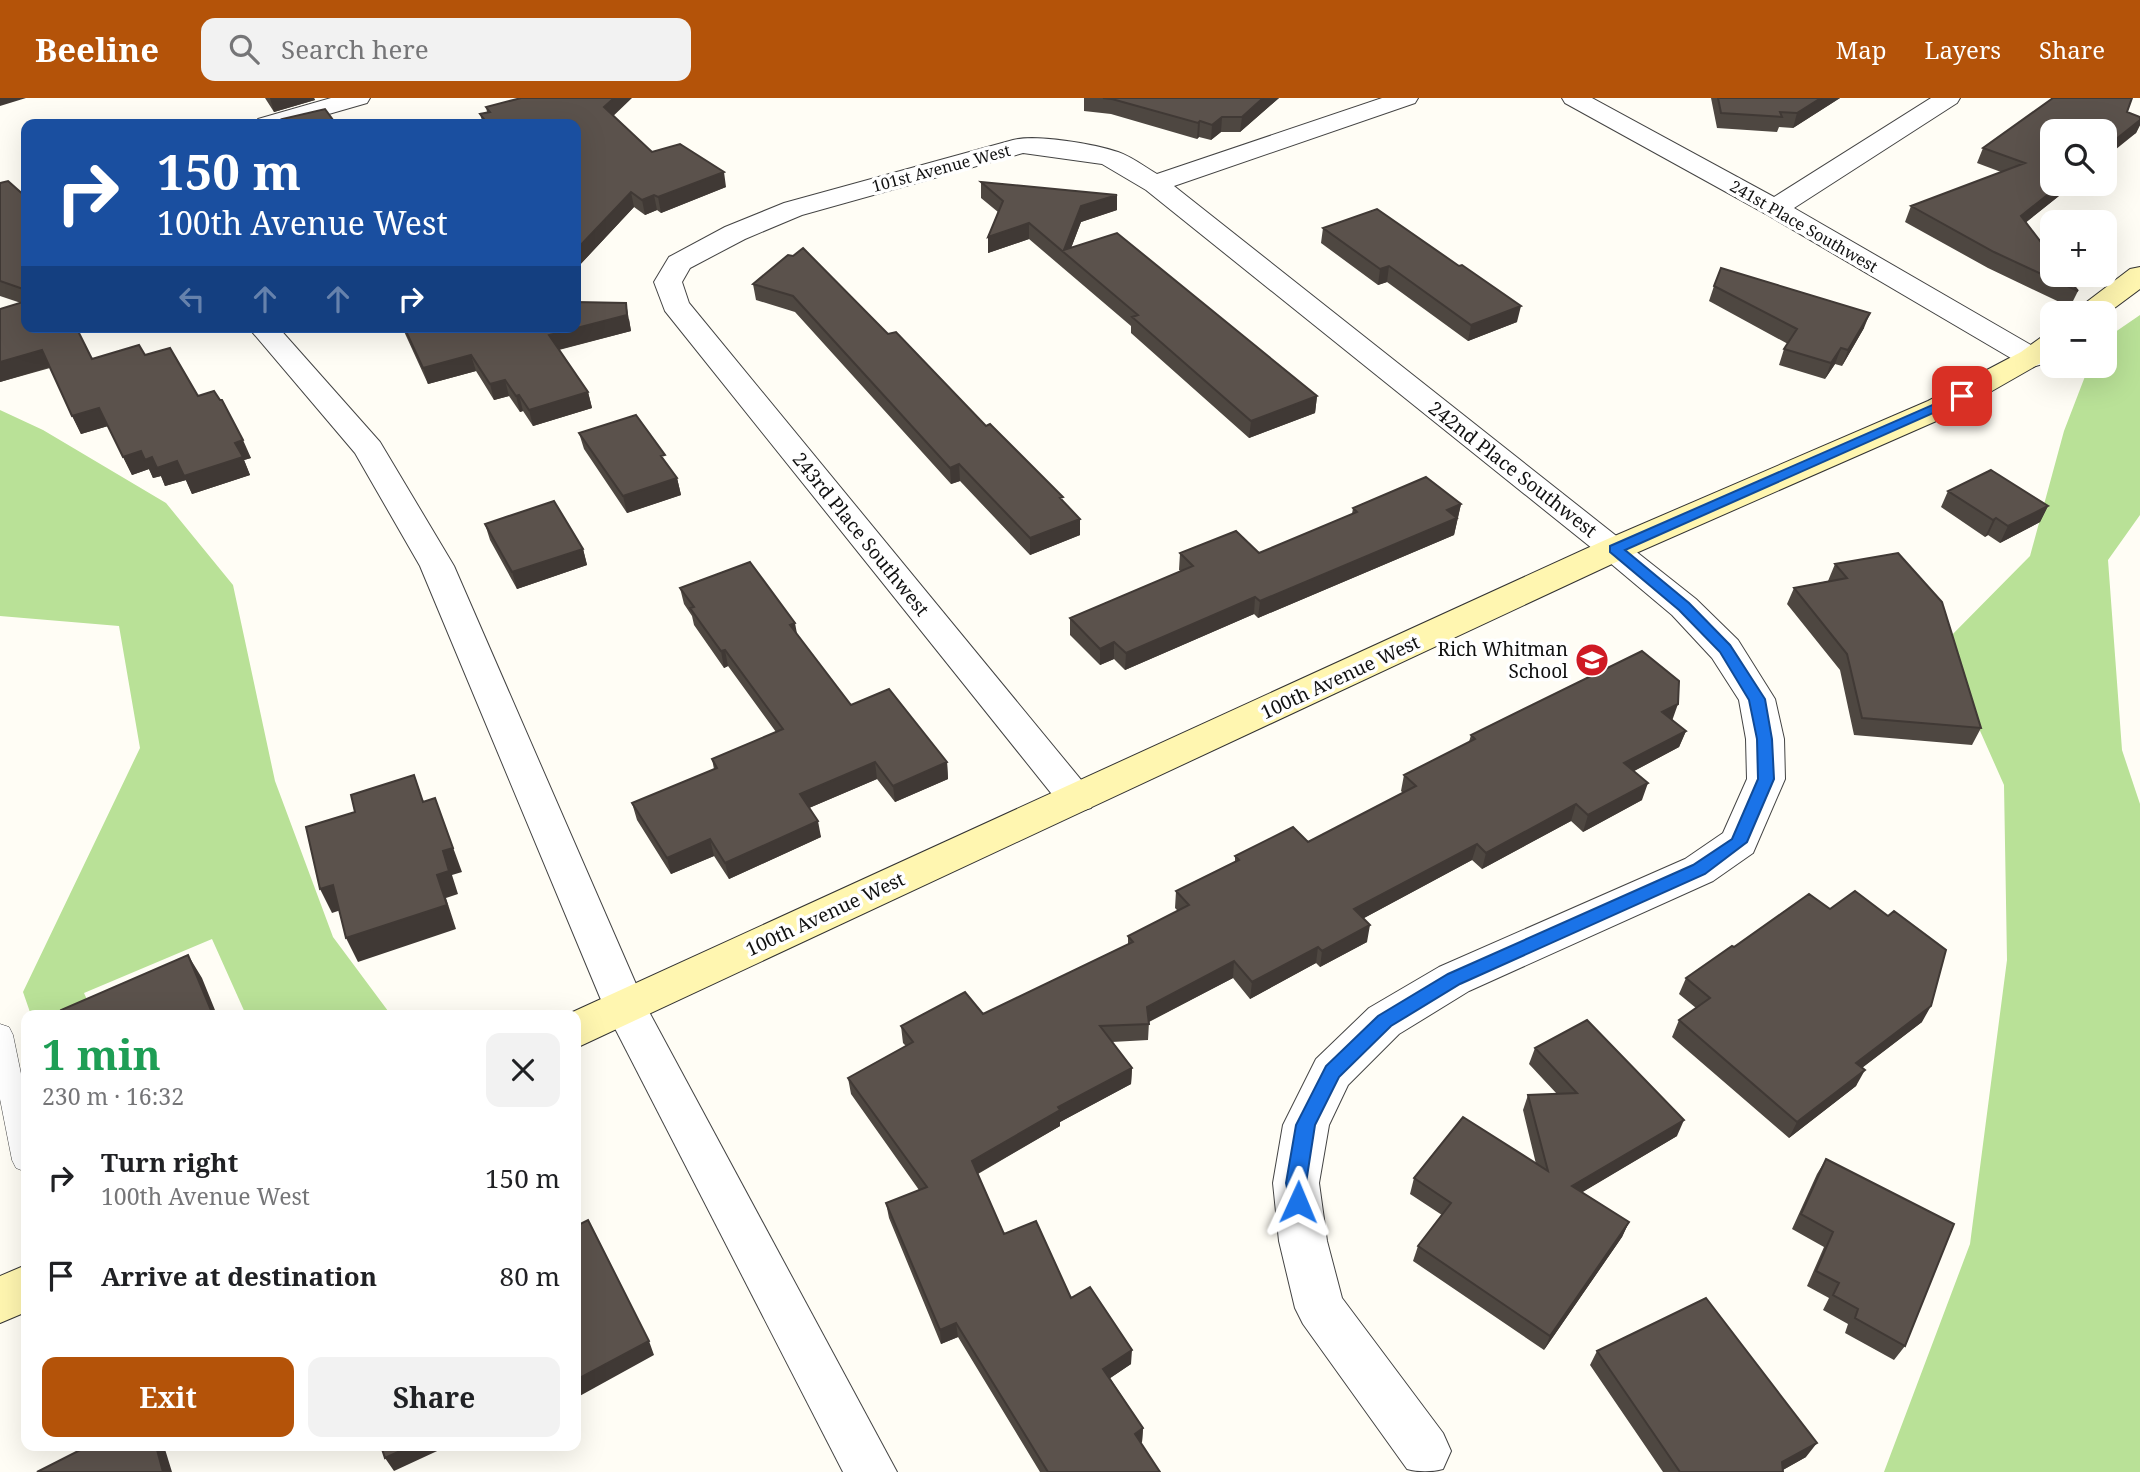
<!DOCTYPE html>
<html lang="en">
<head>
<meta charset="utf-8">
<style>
	body { margin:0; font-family:"Noto Serif",serif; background:#f2f2f2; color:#202124; height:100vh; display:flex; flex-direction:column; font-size:26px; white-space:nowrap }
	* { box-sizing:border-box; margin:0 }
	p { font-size:23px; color:#757577 }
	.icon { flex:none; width:38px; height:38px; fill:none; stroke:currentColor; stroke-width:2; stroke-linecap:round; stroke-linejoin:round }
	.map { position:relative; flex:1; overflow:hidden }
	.sheet { position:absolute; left:21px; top:912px; width:560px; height:441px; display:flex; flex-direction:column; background:#fff; border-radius:14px; box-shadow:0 7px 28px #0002 }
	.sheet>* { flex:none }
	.guide { position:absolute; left:21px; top:21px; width:560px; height:214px; border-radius:14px; box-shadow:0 7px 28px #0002; background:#1a4fa0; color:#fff; overflow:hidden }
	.controls { position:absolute; left:2040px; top:21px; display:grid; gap:14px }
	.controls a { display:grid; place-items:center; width:77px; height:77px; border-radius:14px; background:#fff; box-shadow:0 7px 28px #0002; font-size:35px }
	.pin { position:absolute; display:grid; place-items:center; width:60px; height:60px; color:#fff; margin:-30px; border-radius:14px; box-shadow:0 4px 10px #0006 }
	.me { position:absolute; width:77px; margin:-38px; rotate:1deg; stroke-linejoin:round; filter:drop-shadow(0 0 5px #0008) }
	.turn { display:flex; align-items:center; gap:24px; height:147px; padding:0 21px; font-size:32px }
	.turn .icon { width:91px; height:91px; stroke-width:2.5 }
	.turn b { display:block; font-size:49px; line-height:60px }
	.lanes { display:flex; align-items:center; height:66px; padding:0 21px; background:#0003; justify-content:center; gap:35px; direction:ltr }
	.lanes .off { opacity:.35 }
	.round { display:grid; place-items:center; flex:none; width:74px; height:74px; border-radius:14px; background:#f2f2f2 }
	.overview { display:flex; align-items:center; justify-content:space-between; height:119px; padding:0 21px }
	h1 { font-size:42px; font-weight:700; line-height:52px; color:#1e9e55 }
	.primary-button { display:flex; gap:14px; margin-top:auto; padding:14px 21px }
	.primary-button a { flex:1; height:80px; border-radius:14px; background:#b45309; color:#fff; font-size:28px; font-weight:700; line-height:80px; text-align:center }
	.primary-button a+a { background:#f2f2f2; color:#202124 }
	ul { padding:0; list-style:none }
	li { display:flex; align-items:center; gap:21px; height:98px; padding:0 21px }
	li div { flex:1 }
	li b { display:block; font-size:26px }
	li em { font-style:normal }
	header { display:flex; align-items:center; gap:42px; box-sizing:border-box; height:98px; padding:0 35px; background:#b45309; color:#fff }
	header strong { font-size:33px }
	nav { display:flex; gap:38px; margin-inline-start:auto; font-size:24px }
	.search { width:490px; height:63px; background:#f2f2f2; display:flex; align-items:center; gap:18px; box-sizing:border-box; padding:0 24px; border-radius:14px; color:#757577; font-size:26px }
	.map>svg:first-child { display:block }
</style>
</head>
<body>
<header>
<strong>Beeline</strong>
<div class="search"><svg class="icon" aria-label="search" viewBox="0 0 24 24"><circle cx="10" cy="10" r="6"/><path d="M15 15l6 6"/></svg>Search here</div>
<nav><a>Map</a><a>Layers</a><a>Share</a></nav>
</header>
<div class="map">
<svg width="2140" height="1374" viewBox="0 0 2140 1374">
	<rect width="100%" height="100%" fill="#fffdf5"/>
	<path fill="#b9e197" d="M2140 217V417L2108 462 2122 652 2140 706V1374H1884L1970 1146 2007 862 2004 687 1942 547 2030 458 2064 333 2089 268H2105V241Z
		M0 312 43 332 166 405 233 487 275 683 333 839 391 917H246L212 841 84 895 94 917H31L23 894 140 650 119 528 0 518Z"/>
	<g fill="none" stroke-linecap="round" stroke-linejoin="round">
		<defs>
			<path id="service" d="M0 926 9 929 13 937 26 1000V1074L16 1070 12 1062 0 1001Z"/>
			<path id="minor" d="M331 0H370L367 5 294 26H254L258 21Z
				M1382 0H1418L1415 5 1174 88 1696 501 1738 542 1775 601 1784 641 1785 681 1753 755 1713 783 1469 893 1399 936 1348 987 1329 1027 1319 1085 1327 1143 1342 1200 1443 1335 1451 1353 1443 1371C1432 1374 1418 1374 1407 1371L1303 1226 1295 1210 1279 1143 1273 1085 1283 1027 1316 961 1369 910 1439 869 1685 761 1723 735 1747 681 1746 641 1739 602 1712 560 1672 517 1603 459 1146 92 1102 66 1023 55 802 117 745 141 690 170 682 184 689 205 1096 700 1091 710 1077 714 1063 710 665 213 654 184 669 159 725 129 784 105 1013 42C1036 36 1095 46 1118 54 1132 59 1145 69 1157 76Z
				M1562 0H1592L1774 99 1931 0H1960L1957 5 1794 110 2043 254 2047 260 2043 266 2032 269 2021 266 1766 116 1565 5Z
				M248 229H278L380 344 454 468 646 909 640 921 625 927 610 921 604 909 420 468 355 355Z"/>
			<path id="tertiary" d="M625 891 640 897 897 1374H843L604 909 610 897Z"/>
			<path id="secondary" d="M2140 169V191L2105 217 2076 215 2080 209 2130 171Z
				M2053 235V258L1950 317 1627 459 576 950V917H566L1603 443 1928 303 2021 254 2043 238Z
				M26 1167V1214L0 1225V1178Z"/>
		</defs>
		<use href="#service" stroke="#444" stroke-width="1"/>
		<use href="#minor" stroke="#444" stroke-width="2"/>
		<use href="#tertiary" stroke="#444" stroke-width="2"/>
		<use href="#secondary" stroke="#333" stroke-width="2"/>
		<use href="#service" fill="#fff" fill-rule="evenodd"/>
		<use href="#minor" fill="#fff" fill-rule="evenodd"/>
		<use href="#tertiary" fill="#fff" fill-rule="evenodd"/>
		<use href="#secondary" fill="#fff6b0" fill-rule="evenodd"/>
	</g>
	<path fill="#4e4741" d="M265 0H314L315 2 274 14Z
		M1084 0H1279L1240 34H1221L1211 42 1199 39 1197 41 1111 16 1084 13Z
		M1711 0H1840L1793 30 1779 29 1777 34 1717 30Z
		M486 9 613 18 652 54 726 89 661 115 657 112 645 117 634 109 576 171V26H483L480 16 487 14Z
		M2127 14 2140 19V27L2136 35 2053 86H2074L2026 124 2078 193 2070 209 1988 170 1905 124 1911 108 2001 74 1977 65 1983 50Z
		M981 84 1117 112 1081 124 1071 150 1317 298 1315 315 1249 340 1131 235V228L1029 141 988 155V139L998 114 981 100Z
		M0 85 26 99V229L92 261 145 257 198 298 251 360 244 362 250 377 192 396 186 382 165 388 161 378 153 380 149 371 132 377 108 328 81 336 50 270 0 284V211L21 205 0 198Z
		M1323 130 1459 168 1517 224 1468 243 1387 184 1378 187 1321 145Z
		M788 157 888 236 986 328 1063 403 1080 437 1030 457 960 383 951 386 795 214 756 202 753 186Z
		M1714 188 1864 230 1842 268 1835 266 1825 281 1779 267 1784 251 1788 246 1709 203Z
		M629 221 631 233 559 252 588 294 592 310 533 328 523 313 520 314 509 298 494 302 476 273 428 286 402 229H576Z
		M579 335 667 366 677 380 681 397 627 415 584 351Z
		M1948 393 2048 408 2040 424 2000 445 1988 437 1985 439 1941 409Z
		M1461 406 1454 437 1258 520 1254 516 1125 572 1114 561 1100 567 1070 537V520L1181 473 1179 472 1180 455H1259L1352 416 1353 410Z
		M485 426 583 451 587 467 517 491 490 442Z
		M1835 466 1981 630 1972 647 1854 637 1840 572 1787 506 1794 490 1828 483Z
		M680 490 797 537 851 607 947 664 948 681 895 704 877 681 809 710 821 739 729 781 714 758 671 776 637 722 632 705 714 671 712 661 776 634 728 568 724 570 694 527 692 518 684 506Z
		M1672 622 1686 633 1679 649 1634 673 1642 702 1583 734 1571 723 1482 771 1472 762 1364 820 1367 844 1320 869 1316 865 1250 901 1233 880 1149 924 1148 942 1112 944 1132 970 1131 986 1060 1024V1028L978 1076 1004 1136 1071 1200 1131 1266 1110 1280 1143 1330 1142 1344 1141 1345 1160 1374H1040L958 1239 941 1246 889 1120 886 1105 919 1092 851 996 848 980 906 948 903 945 901 928 983 916 1128 846V838L1178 813 1175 810 1176 793 1235 764V758L1308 744 1403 695 1401 693 1404 677 1469 644 1471 637Z
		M1830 811 1888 818 1922 924 1862 970 1856 988 1789 1040 1672 939 1679 922 1696 910 1679 896 1686 880 1734 849Z
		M1535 950 1677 1038 1582 1094 1629 1124 1622 1139 1544 1252 1413 1163 1418 1148 1442 1117 1410 1096 1414 1080 1536 1066 1523 1012 1528 997 1557 996 1529 966Z
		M1826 1061 1905 1248 1894 1262 1845 1235 1848 1226 1823 1212 1829 1200 1807 1188 1824 1149 1792 1131 1817 1076Z
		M1597 1253 1806 1359 1783 1372V1374H1663L1590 1267Z"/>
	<path fill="#403935" d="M0 0H26L0 8Z
		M270 0H314L315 2 274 14Z
		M614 0H632L607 24 604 9Z
		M1263 0H1279L1240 34 1242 19Z
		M1821 0H1840L1793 30 1797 15Z
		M1222 19 1221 34 1211 42 1212 27Z
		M2140 22V27L2136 35 2105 60V50Z
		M1200 23 1199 39 1197 41 1198 25Z
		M724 74 726 89 661 115 658 99Z
		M2061 86H2074L2014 134 2021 118Z
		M631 94 634 109 576 171V152Z
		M654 97 657 112 645 117 642 102Z
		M1117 97V112L1081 124 1068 158 1064 152 1081 108Z
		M1029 125V141L988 155V139Z
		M1389 168 1387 184 1378 187 1380 171Z
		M626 205 631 233 553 253 549 237Z
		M1521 208 1517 224 1468 243 1471 227Z
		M1870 215 1864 230 1842 268 1848 252Z
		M1841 250 1835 266 1825 281 1831 265Z
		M42 252 50 269 0 284V264Z
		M471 257 476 273 428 286 423 270Z
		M505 282 509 298 494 302 490 286Z
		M588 294 592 310 533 328 529 312Z
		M519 297 523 313 520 314 516 298Z
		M1317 298 1315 315 1249 340 1251 323Z
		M99 310 108 328 81 336 72 318Z
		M243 342 251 360 244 362 250 377 192 396 184 378 235 345Z
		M141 353 152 359 177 363 186 382 165 388 161 378 153 380 149 371 132 377 123 359Z
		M959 366 960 383 951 386 950 370Z
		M677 380 681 397 627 415 623 398Z
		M1461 406 1454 437 1258 520 1260 503Z
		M2048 408 2040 424 2000 445 2008 428Z
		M1996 420 1988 437 1985 439 1993 422Z
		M1080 421V437L1030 457V440Z
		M583 451 587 467 517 491 512 474Z
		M1255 499 1254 516 1125 572 1126 555Z
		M795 525 798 541 790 527Z
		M1114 544V561L1100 567V551Z
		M725 552 728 568 724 570 721 553Z
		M1678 606 1672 623 1662 614Z
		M1686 633 1679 649 1619 681 1624 665Z
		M875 664 877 681 802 713 800 696Z
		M947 664 948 681 895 704 893 688Z
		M1648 685 1642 702 1583 734 1588 717Z
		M435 700 462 774 452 777 458 796 446 800 456 831 358 864 346 840 437 777 443 753Z
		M1576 706 1571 723 1482 771 1486 755Z
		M818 723 821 739 729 781 725 765Z
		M710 741 714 758 671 776 667 760Z
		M1477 746 1472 762 1351 827 1354 811Z
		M333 787 344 811 332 815 320 791Z
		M1370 827 1367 844 1320 869 1322 853Z
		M1318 849 1316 865 1250 901 1252 884Z
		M188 857 202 880 217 917H213Z
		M1234 863 1233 880 1146 925 1147 909Z
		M1931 908 1922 924 1847 981 1856 965Z
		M1132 970 1131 986 1060 1024V1028L973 1078 972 1063 1058 1009Z
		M1865 972 1856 988 1789 1040 1797 1024Z
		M1684 1022 1677 1038 1566 1104 1572 1088Z
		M1629 1124 1622 1139 1544 1252 1550 1238Z
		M956 1225 958 1239 941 1246 940 1232Z
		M649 1243 654 1257 576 1300V1282Z
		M1132 1252 1131 1266 1103 1285V1271Z
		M1143 1330 1142 1344 1134 1349 1135 1336Z
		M1817 1345 1806 1359 1779 1374 1782 1364Z
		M156 1348H164L172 1374H163Z
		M411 1348H448L394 1373 385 1360Z"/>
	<path fill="#5b524c" stroke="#403935" stroke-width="2" d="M521 0H614L604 9 652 54 680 46 724 74 658 99 654 97 642 102 631 94 576 152V26H488L480 16 490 14 486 9Z
		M1103 0H1263L1242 19H1222L1212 27 1200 23 1198 25 1112 1Z
		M1718 0H1821L1797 15 1780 14 1782 19 1721 15Z
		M2053 0H2132L2127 14 2140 19V22L2105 50V33H2053V86H2061L2021 118 2053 160V177H2065L2078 193 1994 154 1911 108 2025 65 1983 50Z
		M325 11 336 26H286L282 21Z
		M8 83 26 99V192L0 183V85Z
		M981 84 1117 97 1081 108 1064 152 1117 135 1317 298 1251 323 1132 219 1138 217 1029 125 988 139 1003 103Z
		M1377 111 1459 168 1462 167 1521 208 1471 227 1389 168 1380 171 1323 130Z
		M803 150 888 236 896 234 986 328 990 326 1063 399 1060 400 1080 421 1030 440 959 366 950 370 793 198 753 186 788 157 793 158Z
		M1721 170 1870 215 1848 252 1841 250 1831 265 1784 251 1797 231 1714 188Z
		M26 203V229H76L92 261 139 247 145 257 170 250 198 298 214 293 220 302H222L243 342 235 345 243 359 184 378 177 363 157 370 152 359 145 362 141 353 123 359 99 310 72 318 42 252 0 264V211Z
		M576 204 626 205 627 217 549 237 588 294 529 312 519 297 516 298 505 282 490 286 471 257 423 270 404 229H576Z
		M636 317 665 357 661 358 677 380 623 398 579 335Z
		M1991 372 2048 408 2008 428 1996 420 1993 422 1948 393Z
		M1426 379 1461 406 1447 412 1457 420 1260 503 1255 499 1126 555 1114 544 1100 551 1070 520 1193 468 1180 455 1236 433 1259 455 1357 414 1353 410Z
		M554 403 583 451 512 474 485 426Z
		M1898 455 1942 504 1981 630 1862 620 1847 556 1794 490 1847 480 1835 466Z
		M750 464 795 525 790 527 851 607 889 591 947 664 893 688 875 664 800 696 818 723 725 765 710 741 667 760 632 705 717 670 712 661 783 631 725 552 721 553 690 510 694 509 680 490Z
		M1642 553 1679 583 1678 606 1662 614 1686 633 1624 665 1648 685 1588 717 1576 706 1486 755 1477 746 1354 811 1370 827 1322 853 1318 849 1252 884 1234 863 1147 909 1149 926 1100 928 1132 970 1058 1009 1060 1012 972 1063 1004 1136 1036 1123 1071 1200 1090 1189 1132 1252 1103 1271 1143 1330 1135 1336 1160 1374H1048L956 1225 940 1232 886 1105 927 1089 848 980 913 944 901 928 965 894 983 916 1133 844 1128 838 1189 807 1176 793 1239 762 1235 758 1293 729 1308 744 1416 688 1404 677 1475 641 1471 637Z
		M414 677 423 704 435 700 453 750 443 753 449 773 437 777 447 807 346 840 333 787 320 791 306 729 355 714 351 697Z
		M1855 793 1888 818 1894 813 1946 852 1931 908 1856 965 1865 972 1797 1024 1679 922 1710 900 1686 880 1732 848 1734 849 1809 796 1830 811Z
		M188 857 213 917H62L61 912Z
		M1587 922 1684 1022 1572 1088 1629 1124 1550 1238 1418 1148 1451 1105 1414 1080 1463 1019 1548 1073 1528 997 1577 995 1535 950Z
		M1826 1061 1954 1126 1905 1248 1855 1220 1858 1211 1833 1197 1839 1185 1816 1173 1833 1134 1801 1116Z
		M588 1122 649 1243 576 1282V1128Z
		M1706 1200 1817 1345 1782 1364 1783 1374H1680L1597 1253Z
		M88 1348H156L163 1374H37Z
		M381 1348H411L385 1360Z"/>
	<path fill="#1a73e8" stroke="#114b97" stroke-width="2" d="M1962 294 1969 298 1967 300 1625 452 1689 505 1730 547 1765 601 1772 641 1774 681 1747 744 1705 776 1460 886 1391 928 1339 979 1315 1027 1306 1085 1308 1104 1305 1110 1298 1113 1291 1110 1286 1085 1296 1027 1326 968 1378 918 1448 876 1693 767 1732 741 1758 681 1757 641 1749 602 1720 554 1679 512 1610 454V448Z"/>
	<defs>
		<symbol id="school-disc" viewBox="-11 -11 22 22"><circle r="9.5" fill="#cf1a24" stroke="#fff"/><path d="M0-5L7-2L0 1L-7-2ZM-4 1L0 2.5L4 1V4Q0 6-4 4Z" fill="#fff"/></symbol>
	</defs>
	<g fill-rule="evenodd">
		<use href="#school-disc" x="1573" y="543" width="38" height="38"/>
	</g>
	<g text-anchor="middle" stroke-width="7" stroke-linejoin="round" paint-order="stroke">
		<g font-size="16" fill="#111" stroke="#fff">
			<text transform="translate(941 70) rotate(-15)" y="6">101st Avenue West</text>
			<text transform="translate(1804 128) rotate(30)" y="6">241st Place Southwest</text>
		</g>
		<g font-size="19" fill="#111" stroke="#fff">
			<text transform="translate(1513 371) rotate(38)" y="7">242nd Place Southwest</text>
			<text transform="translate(861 436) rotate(51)" y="7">243rd Place Southwest</text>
			<text transform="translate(1340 579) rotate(-25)" y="7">100th Avenue West</text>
			<text transform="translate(825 816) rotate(-25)" y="7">100th Avenue West</text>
		</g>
		<g font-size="19" fill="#111" stroke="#fff" text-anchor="end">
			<text x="1568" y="558">Rich Whitman<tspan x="1568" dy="22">School</tspan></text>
		</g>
	</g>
</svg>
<div class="controls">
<a><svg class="icon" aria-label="search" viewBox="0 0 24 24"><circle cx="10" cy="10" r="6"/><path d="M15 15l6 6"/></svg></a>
<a>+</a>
<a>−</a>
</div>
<div class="pin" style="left:1962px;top:298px;background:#d93025"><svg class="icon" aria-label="arrive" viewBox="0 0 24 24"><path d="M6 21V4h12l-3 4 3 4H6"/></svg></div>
<svg class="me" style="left:1298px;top:1104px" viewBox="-20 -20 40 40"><path d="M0-17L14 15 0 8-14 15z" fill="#1a73e8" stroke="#fff" stroke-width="4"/></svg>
<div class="guide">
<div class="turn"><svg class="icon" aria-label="right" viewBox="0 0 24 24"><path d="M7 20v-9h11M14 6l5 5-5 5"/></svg><div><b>150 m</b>100th Avenue West</div></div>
<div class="lanes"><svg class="icon off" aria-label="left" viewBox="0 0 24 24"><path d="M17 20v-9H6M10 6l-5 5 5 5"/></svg><svg class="icon off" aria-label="ahead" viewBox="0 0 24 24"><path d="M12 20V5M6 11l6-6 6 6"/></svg><svg class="icon off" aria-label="ahead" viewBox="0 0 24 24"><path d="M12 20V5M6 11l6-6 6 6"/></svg><svg class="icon" aria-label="right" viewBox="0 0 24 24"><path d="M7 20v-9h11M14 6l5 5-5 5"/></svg></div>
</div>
<section class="sheet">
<div class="overview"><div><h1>1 min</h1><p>230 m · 16:32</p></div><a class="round"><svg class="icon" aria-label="close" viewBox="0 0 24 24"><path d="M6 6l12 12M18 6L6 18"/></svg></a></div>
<ul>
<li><svg class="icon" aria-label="right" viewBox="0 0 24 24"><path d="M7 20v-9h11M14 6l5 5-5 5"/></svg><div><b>Turn right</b><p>100th Avenue West</p></div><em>150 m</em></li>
<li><svg class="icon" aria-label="arrive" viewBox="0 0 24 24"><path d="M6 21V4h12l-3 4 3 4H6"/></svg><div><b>Arrive at destination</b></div><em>80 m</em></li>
</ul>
<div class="primary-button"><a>Exit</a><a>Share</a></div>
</section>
</div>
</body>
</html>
